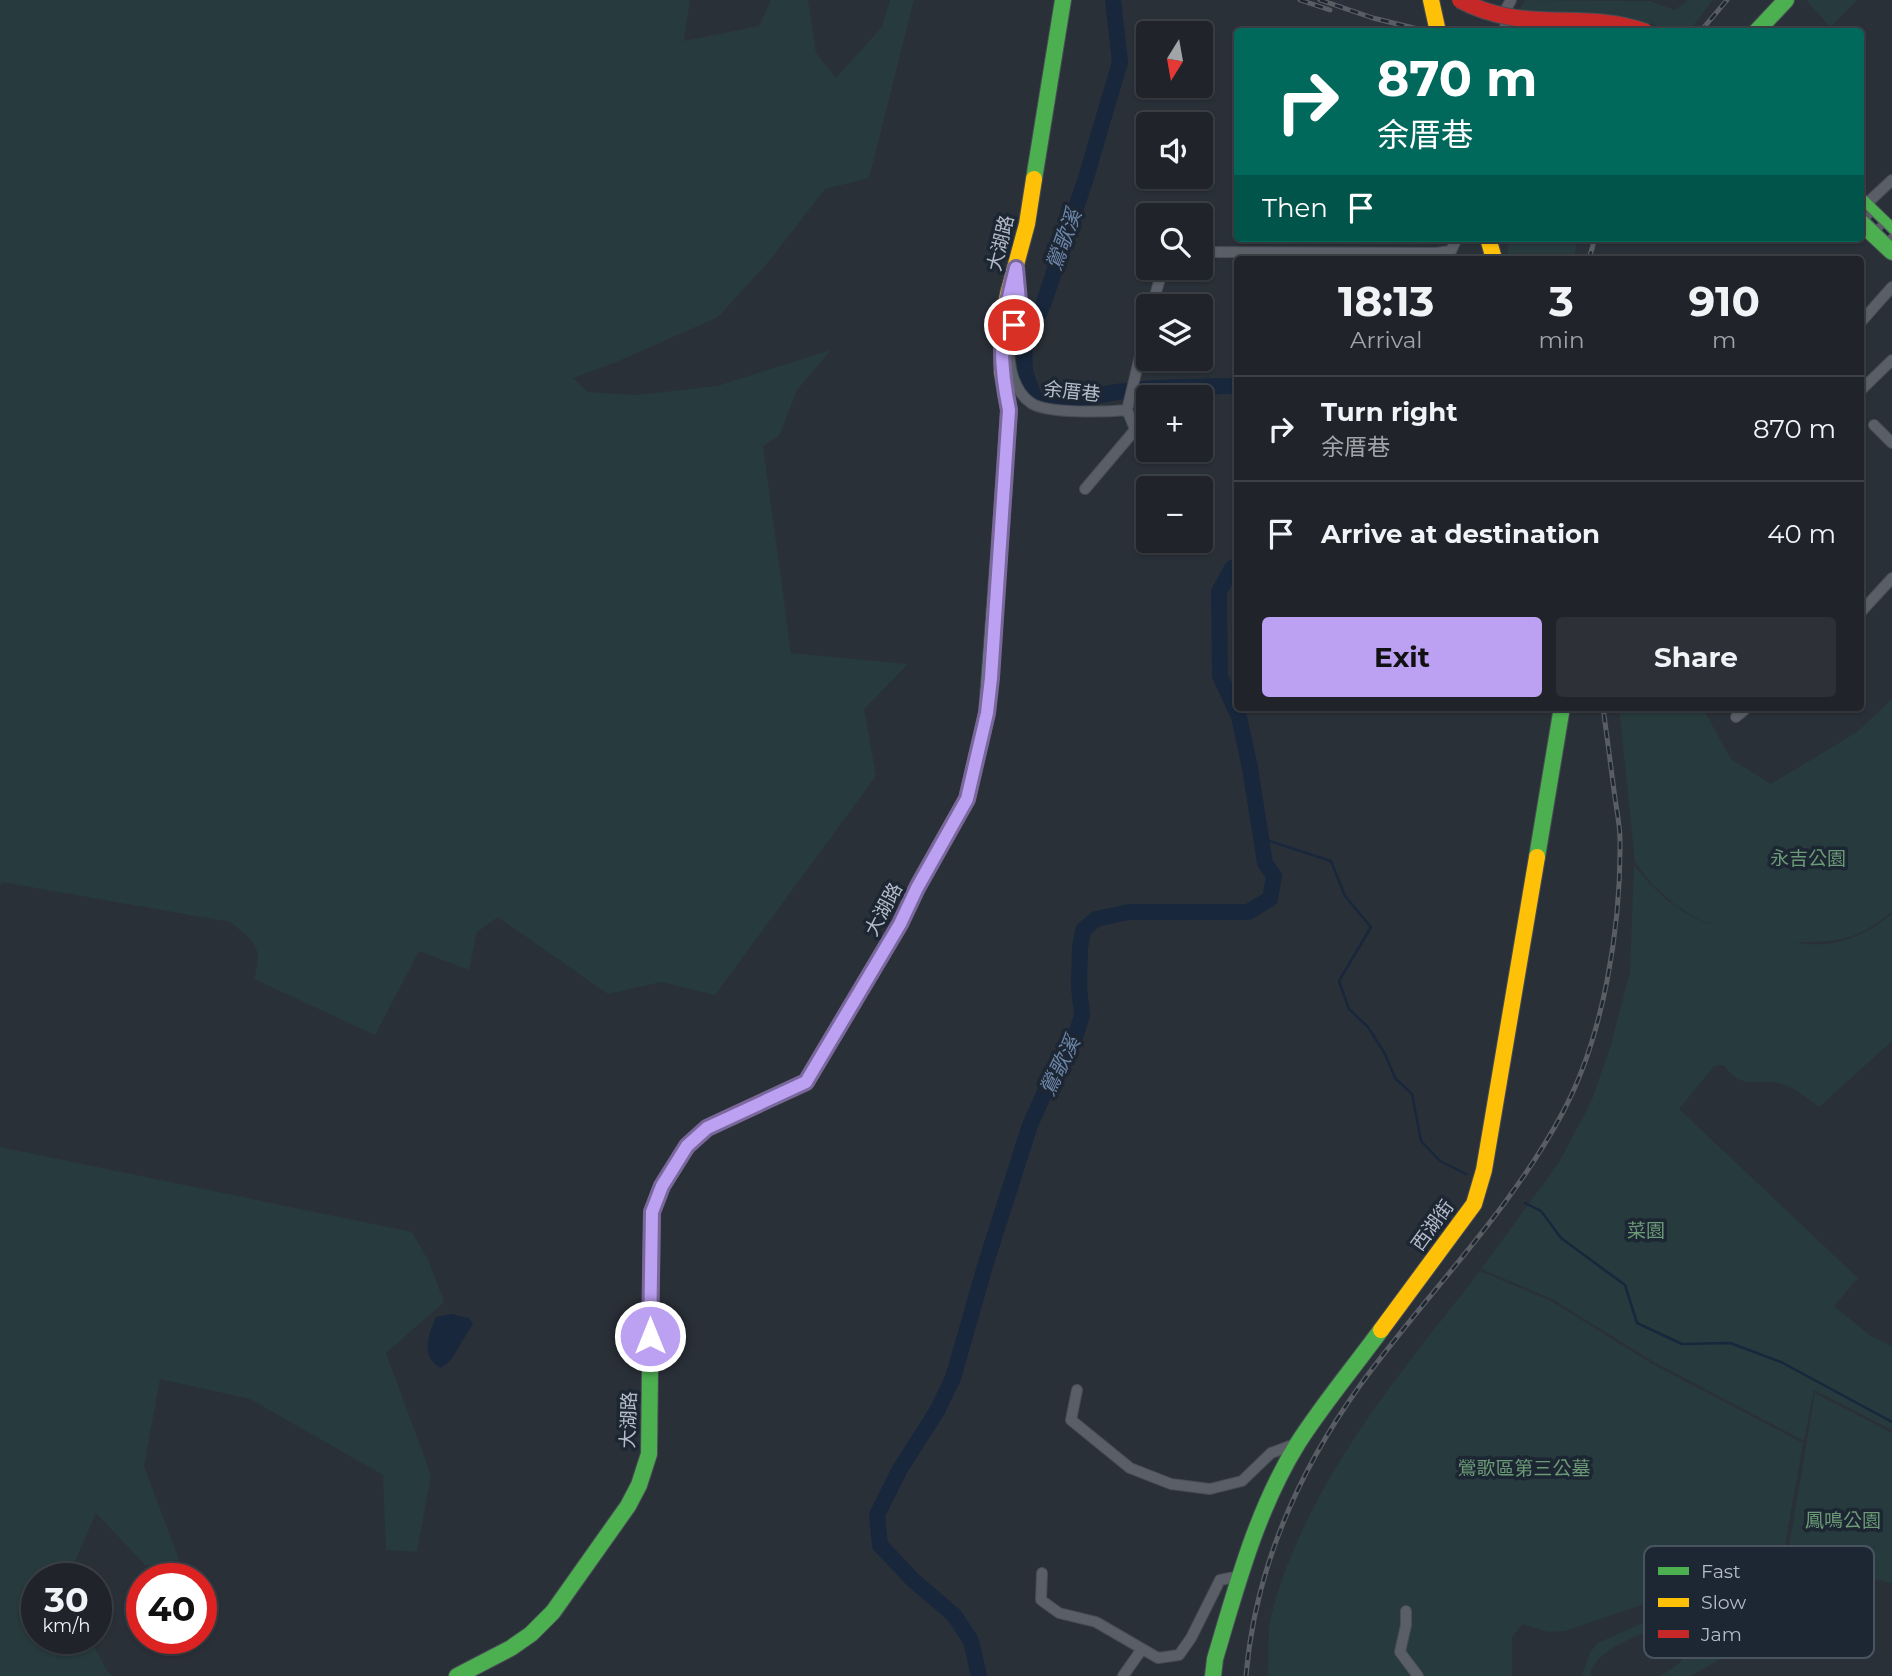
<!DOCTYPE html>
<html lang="en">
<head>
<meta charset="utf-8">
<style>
	body { margin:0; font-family:Montserrat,"Noto Sans TC",sans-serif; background:#2d3036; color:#f1f3f6; height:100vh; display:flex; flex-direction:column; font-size:26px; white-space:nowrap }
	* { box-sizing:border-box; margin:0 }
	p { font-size:23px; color:#a2a4a8 }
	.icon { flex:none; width:38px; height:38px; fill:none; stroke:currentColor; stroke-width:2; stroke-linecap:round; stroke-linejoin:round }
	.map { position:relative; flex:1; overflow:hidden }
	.side { position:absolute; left:1234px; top:256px; width:630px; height:455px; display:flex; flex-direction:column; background:#20242a; border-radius:7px; box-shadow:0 2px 5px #0004,0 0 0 2px #3d4147 }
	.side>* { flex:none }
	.guide { position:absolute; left:1234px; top:28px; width:630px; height:214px; border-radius:7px; box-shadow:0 2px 5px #0004,0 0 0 2px #3d4147; background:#00695c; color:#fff; overflow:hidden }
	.needle { width:46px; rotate:191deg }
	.buttons { position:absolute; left:1136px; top:21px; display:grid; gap:14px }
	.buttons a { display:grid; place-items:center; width:77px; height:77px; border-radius:7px; background:#20242a; box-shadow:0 2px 5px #0004,0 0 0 2px #3d4147; font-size:35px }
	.speed { position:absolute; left:21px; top:1563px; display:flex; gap:14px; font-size:35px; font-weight:700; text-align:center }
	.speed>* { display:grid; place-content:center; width:91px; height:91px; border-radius:50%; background:#20242a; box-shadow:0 2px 5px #0004,0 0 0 2px #3d4147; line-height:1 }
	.speed small { font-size:18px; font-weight:400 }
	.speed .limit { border:10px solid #d22; background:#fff; color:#111 }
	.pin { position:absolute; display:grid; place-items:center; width:60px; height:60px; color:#fff; margin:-30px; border:4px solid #fff; border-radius:50%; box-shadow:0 2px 7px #0007 }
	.me { position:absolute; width:77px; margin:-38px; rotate:0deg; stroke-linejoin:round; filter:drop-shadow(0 0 5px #0008) }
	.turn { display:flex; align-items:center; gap:24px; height:147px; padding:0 28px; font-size:32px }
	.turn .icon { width:91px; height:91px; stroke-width:2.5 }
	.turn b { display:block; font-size:49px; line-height:60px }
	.then { display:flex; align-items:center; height:66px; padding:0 28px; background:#0003; gap:14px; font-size:26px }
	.eta { display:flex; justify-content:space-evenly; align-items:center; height:119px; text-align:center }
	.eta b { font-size:42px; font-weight:700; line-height:49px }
	.primary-button { display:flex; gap:14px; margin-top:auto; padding:14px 28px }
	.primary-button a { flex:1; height:80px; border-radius:7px; background:#bca0f2; color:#111; font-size:28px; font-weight:700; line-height:80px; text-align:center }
	.primary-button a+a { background:#2d3036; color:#f1f3f6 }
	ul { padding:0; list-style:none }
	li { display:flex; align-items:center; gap:21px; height:105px; padding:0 28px; border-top:2px solid #3d4147 }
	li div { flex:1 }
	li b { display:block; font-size:26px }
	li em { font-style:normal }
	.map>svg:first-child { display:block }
</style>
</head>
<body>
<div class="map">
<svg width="1892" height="1676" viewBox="0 0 1892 1676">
	<rect width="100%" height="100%" fill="#2a3038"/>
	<path fill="#273a3e" d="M0 0H690L684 41 759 26 771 0H808L816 53 836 78 882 27 890 0H914L869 178 825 189 769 261 718 317 614 363 573 378 588 392 636 395 717 386 831 350 797 390 779 436 763 446 791 653 908 664 864 709 876 776 715 995 661 982 608 994 498 917 477 932 469 970 419 951 375 1035 254 979C264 947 254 941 230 922L2 882 0 886Z
		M1525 0 1650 1 1675 10 1688 0H1713L1689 31H1679L1618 16 1575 17 1518 12Z
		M1806 0H1857L1830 27Z
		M1507 238H1577L1574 259H1508Z
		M1892 699V912C1856 941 1839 942 1794 942 1832 950 1864 937 1892 914V1041L1819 1107C1809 1100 1797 1089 1785 1085 1759 1076 1743 1093 1724 1065L1714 1066 1679 1109 1858 1278 1834 1306 1871 1336 1892 1346V1430L1814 1390 1804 1441 1654 1362 1552 1299 1481 1269 1558 1164 1591 1102 1610 1048 1630 972 1634 865C1655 892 1683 918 1717 926L1700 920 1675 905 1652 884 1635 862 1619 707H1702L1731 759 1771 784 1857 732Z
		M0 1147 412 1232 429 1262 444 1302 386 1353 431 1475 417 1552 386 1550 383 1475 250 1399 160 1379 144 1466 179 1560 146 1566 96 1513 68 1578H37V1638H90L107 1671 113 1676H0Z
		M1480 1271 1551 1301 1654 1365 1803 1443 1783 1557 1565 1631 1548 1632 1523 1624 1512 1637V1676H1268C1269 1656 1267 1631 1272 1612 1308 1481 1398 1376 1480 1271Z
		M1815 1393 1892 1433V1583L1787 1558Z
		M1667 1612C1694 1621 1700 1628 1698 1655L1749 1627 1755 1640 1690 1676H1660C1679 1665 1699 1652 1683 1629L1665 1624C1642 1635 1594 1648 1590 1676H1582L1590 1652 1598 1643Z"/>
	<path fill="#19273c" d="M451 1314 469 1318 473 1324 450 1361 441 1368C420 1357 428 1335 436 1317Z"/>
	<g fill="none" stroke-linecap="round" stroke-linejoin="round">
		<path stroke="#19273c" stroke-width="2.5" d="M1260 838 1331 861 1345 896 1371 927 1339 981 1349 1009 1368 1027 1385 1054 1395 1078 1412 1094 1421 1141 1440 1161 1466 1174
			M1525 1203 1541 1211 1561 1238 1625 1285 1637 1323 1682 1344 1730 1343 1781 1362 1892 1422"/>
		<path stroke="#19273c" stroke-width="16" d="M1113 0 1120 62 1085 181 1043 305 1024 346 1025 372 1035 399 1059 407C1115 385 1178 387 1237 386
			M979 1676 971 1641 954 1615 913 1580 880 1545 877 1515 900 1469 937 1411 953 1378 985 1266 1030 1125 1048 1085 1076 1035 1082 1015 1079 987 1080 948 1083 930 1096 919 1129 912H1248L1270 899 1274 876 1265 863 1250 768 1239 717 1220 676 1219 592 1232 568 1237 566"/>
		<defs>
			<path id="street" d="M1505 32 1506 9 1511 0
				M1861 209 1892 180
				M1200 252 1436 253 1451 251 1457 238
				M1016 275C1017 283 1019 293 1019 302 1018 318 1010 333 1009 349 1009 368 1014 391 1031 403 1047 414 1106 412 1127 410
				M1152 306 1163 268
				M1860 323 1892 287
				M1860 391 1892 360
				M1874 425 1892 443
				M1135 429 1127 410 1148 323
				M1085 489 1140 424
				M1860 613 1892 578
				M1736 717 1748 707
				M1077 1390 1071 1420 1130 1468 1171 1484 1210 1489 1242 1481 1271 1453 1298 1443
				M1042 1573 1041 1600 1059 1613 1096 1622 1158 1658 1179 1655 1191 1638 1220 1580 1240 1576
				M1406 1611V1625L1400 1652 1418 1676
				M1123 1676 1142 1649"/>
			<path id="fast" d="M1756 32 1786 0
				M1034 179 1063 0
				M1860 201 1892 232
				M1860 222 1892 252
				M1537 857 1562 707
				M920 882 967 799 987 713 1005 473
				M457 1676 511 1648 531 1634 553 1612 628 1506 639 1485 649 1454 651 1285
				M1213 1676 1215 1659C1237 1585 1257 1509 1298 1443 1323 1404 1354 1367 1381 1330"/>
			<path id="slow" d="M1431 0 1438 32
				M1488 238 1494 259
				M1005 473 1009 410 1002 371V329L1008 294 1027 224 1034 179
				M651 1285 652 1212 662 1186 687 1146 707 1128 806 1082 900 924 920 882
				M1381 1330 1474 1204 1484 1170 1537 857"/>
		</defs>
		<use href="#street" stroke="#484c55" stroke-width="12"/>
		<use href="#fast" stroke="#484c55" stroke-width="18"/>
		<use href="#slow" stroke="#484c55" stroke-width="18"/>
		<use href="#street" stroke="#5a5e66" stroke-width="10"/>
		<use href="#fast" stroke="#4caf50" stroke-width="16"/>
		<use href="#slow" stroke="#ffc107" stroke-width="16"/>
		<defs>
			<path id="rail" d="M1300 0 1330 10
				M1320 0 1373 18 1430 32
				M1700 32 1727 0
				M1860 207 1892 238
				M1589 259 1595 238
				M1246 1676C1255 1569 1299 1470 1361 1384 1428 1292 1509 1213 1563 1112 1604 1035 1621 927 1620 840 1620 826 1617 812 1615 798 1611 768 1607 737 1603 707"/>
		</defs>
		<use href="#rail" stroke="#595d64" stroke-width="5"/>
		<use href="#rail" stroke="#1d2633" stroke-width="2.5" stroke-dasharray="8" stroke-linecap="butt"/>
		<defs>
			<path id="jam-bridge" d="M1460 0C1525 35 1583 9 1646 32"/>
		</defs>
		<use href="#jam-bridge" stroke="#484c55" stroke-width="18" stroke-linecap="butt"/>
		<use href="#jam-bridge" stroke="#c62828" stroke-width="16"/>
	</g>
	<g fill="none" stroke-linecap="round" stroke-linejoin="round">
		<defs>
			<path id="route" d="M650 1336 652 1212 662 1186 687 1146 707 1128 806 1082 900 924 917 888 967 799 987 713 991 678 1009 410C997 352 1001 325 1016 268L1019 301 1014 325"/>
		</defs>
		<use href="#route" stroke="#7a689d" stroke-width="18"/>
		<use href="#route" stroke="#bca0f2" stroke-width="12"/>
	</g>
	<g text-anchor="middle" stroke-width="7" stroke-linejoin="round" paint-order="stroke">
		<g font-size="19" fill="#b4bcc9" stroke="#1d2633">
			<text transform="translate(1000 243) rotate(-76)" y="7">大湖路</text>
			<text transform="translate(1072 391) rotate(6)" y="7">余厝巷</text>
			<text transform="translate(883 909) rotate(-62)" y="7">大湖路</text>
			<text transform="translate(1432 1225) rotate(-54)" y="7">西湖街</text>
			<text transform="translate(628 1420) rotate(-88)" y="7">大湖路</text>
		</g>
		<g font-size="19" fill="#6b9a76" stroke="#1d2633">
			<text x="1808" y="865">永吉公園</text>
			<text x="1646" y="1237">菜園</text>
			<text x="1524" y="1475">鶯歌區第三公墓</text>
			<text x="1843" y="1527">鳳鳴公園</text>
		</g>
		<g font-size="21" font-style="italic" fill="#6d86a8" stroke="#1d2633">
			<text transform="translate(1064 240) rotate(-70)" y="7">鶯歌溪</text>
			<text transform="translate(1060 1066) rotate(-64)" y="7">鶯歌溪</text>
		</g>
	</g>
	<rect x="1644" y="1546" width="230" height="112" rx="10" fill="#1d2633" stroke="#4a5360" stroke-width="2"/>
	<rect x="1658" y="1567" width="31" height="8" fill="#4caf50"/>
	<rect x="1658" y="1598" width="31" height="9" fill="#ffc107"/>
	<rect x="1658" y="1630" width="31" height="8" fill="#c62828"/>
	<g font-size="19" fill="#b4bcc9">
		<text x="1701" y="1578">Fast</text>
		<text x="1701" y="1609">Slow</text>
		<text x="1701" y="1641">Jam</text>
	</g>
</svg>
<div class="buttons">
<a><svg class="needle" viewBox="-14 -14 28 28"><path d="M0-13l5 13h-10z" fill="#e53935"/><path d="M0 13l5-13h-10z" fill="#a2a4a8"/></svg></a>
<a><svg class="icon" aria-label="sound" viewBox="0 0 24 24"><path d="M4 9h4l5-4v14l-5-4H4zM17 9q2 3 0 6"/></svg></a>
<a><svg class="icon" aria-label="search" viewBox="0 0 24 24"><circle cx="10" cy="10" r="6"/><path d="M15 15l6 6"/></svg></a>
<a><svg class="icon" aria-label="layers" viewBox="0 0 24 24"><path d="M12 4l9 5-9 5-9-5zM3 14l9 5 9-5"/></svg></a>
<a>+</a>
<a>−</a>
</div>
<div class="speed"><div>30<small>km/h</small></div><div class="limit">40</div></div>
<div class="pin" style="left:1014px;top:325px;background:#d93025"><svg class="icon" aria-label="arrive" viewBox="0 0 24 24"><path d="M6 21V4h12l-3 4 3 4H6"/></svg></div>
<svg class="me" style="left:650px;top:1336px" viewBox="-20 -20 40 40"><circle r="17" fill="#bca0f2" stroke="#fff" stroke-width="3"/><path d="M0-11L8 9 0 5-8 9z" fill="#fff"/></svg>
<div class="guide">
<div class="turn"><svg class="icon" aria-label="right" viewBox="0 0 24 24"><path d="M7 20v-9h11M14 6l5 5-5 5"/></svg><div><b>870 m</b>余厝巷</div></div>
<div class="then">Then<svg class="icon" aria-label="arrive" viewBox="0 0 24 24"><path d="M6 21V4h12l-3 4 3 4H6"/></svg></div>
</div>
<section class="side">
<div class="eta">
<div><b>18:13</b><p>Arrival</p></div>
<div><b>3</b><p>min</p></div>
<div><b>910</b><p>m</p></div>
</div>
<ul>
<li><svg class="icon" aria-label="right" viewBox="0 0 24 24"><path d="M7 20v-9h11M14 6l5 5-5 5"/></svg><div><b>Turn right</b><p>余厝巷</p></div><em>870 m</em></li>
<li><svg class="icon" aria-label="arrive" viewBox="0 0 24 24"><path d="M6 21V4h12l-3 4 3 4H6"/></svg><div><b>Arrive at destination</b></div><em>40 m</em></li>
</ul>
<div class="primary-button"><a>Exit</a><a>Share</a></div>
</section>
</div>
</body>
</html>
